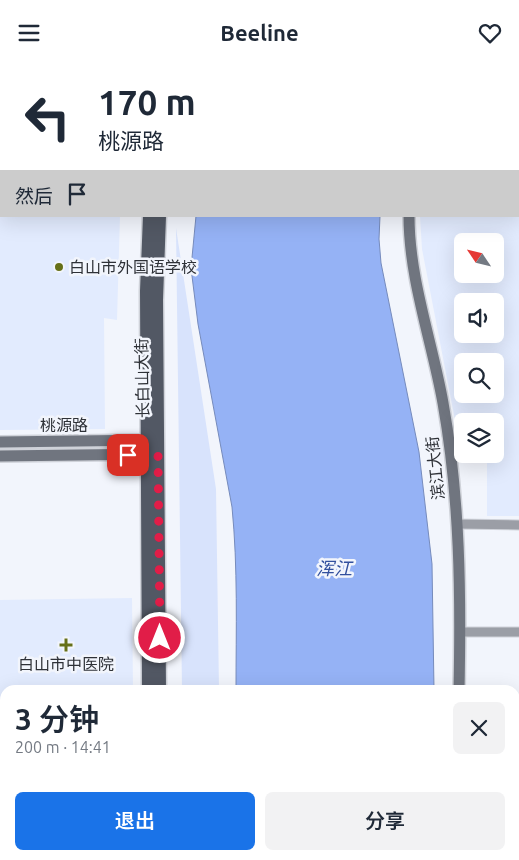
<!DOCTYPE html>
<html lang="zh">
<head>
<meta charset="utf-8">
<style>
	body { margin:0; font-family:Ubuntu,"Noto Sans SC",sans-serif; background:#f2f2f3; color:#1f2937; height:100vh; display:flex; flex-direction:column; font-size:19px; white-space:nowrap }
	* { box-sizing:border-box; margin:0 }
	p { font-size:16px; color:#747a83 }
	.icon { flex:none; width:28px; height:28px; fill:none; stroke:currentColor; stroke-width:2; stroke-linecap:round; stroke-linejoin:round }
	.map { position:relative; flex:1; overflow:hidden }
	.panel { position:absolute; left:0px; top:620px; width:520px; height:175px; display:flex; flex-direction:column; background:#fff; border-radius:15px 15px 0 0; box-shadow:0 5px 20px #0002 }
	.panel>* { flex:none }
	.guide { position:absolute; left:0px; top:0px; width:520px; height:152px; box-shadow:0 5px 20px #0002; background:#fff; color:#1f2937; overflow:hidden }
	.needle { width:32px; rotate:305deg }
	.fabs { position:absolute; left:454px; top:168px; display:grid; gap:10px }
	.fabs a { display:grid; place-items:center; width:50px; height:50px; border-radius:8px; background:#fff; box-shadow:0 5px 20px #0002; font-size:25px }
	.pin { position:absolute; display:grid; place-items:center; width:42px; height:42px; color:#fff; margin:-21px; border-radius:10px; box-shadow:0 2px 8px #0006 }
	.me { position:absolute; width:55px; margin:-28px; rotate:0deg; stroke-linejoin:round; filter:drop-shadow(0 0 4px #0008) }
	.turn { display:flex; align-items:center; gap:18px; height:105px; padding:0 15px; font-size:22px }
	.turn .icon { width:65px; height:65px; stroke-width:2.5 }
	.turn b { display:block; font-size:35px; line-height:42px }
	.then { display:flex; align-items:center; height:48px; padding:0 15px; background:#0003; gap:10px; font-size:19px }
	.round { display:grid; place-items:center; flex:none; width:52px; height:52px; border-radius:8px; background:#f2f2f3 }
	.head { display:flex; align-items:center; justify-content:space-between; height:85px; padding:0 15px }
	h1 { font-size:30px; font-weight:600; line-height:38px }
	.cta { display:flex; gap:10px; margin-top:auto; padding:10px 15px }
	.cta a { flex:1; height:58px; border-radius:8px; background:#1a73e8; color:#fff; font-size:20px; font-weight:600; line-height:58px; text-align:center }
	.cta a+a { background:#f2f2f3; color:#1f2937 }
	header { display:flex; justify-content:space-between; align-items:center; height:65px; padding:0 15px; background:#fff; font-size:22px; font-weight:600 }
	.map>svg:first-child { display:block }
</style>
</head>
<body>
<header><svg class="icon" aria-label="menu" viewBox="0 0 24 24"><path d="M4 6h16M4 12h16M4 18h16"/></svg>Beeline<svg class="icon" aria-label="heart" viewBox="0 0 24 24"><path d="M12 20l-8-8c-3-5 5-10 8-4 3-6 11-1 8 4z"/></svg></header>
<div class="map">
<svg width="519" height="795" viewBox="0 0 519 795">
	<rect width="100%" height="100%" fill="#f2f5fc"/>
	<path fill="#e2ebfe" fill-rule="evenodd" d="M0 72 1 151H120L117 255 104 253 105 364 0 365Z
		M519 105V451H487V389H495V356H462V379L455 355 422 184 420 151H519ZM462 176H495V209H462ZM462 236H495V269H462ZM462 296H495V329H462Z
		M132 533 133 625H5V661H0V535Z"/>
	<path fill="#d8e3fc" d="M176 163 216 424 219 625H182Z
		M184 790H222L223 795H184Z"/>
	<path fill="#95b2f5" stroke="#768bbc" d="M232 0H413L232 1Z
		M196 151H380L379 174 381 198 419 387 432 499 434 625H236C236 564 238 503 232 442L198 259 191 203Z
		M234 790H428L427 795H234Z"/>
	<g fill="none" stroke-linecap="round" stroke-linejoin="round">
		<defs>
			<path id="lane" d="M109 0V1
				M70 1V0
				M0 64H1"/>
			<path id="street" d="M457 459 519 460
				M460 567H519"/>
			<path id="secondary" d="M440 1 441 0
				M409 151C409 214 432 276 443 338 460 433 461 529 459 625
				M0 377 155 375
				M0 391 156 389
				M515 671 519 669
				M515 728 519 726
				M453 790V795
				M381 795 391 790
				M405 795 415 790"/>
			<path id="primary" d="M169 1V0
				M180 1 181 0
				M148 625 146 226 149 151
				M160 625 157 235 160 151
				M149 790V795
				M160 790V795"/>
		</defs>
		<use href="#lane" stroke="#cfd2d9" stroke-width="7"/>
		<use href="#street" stroke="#cfd2d9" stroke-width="11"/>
		<use href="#secondary" stroke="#cfd2d9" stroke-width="14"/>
		<use href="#primary" stroke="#cfd2d9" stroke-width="15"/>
		<use href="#lane" stroke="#9b9ea6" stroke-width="4.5"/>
		<use href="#street" stroke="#9b9ea6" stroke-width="9"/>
		<use href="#secondary" stroke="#70757f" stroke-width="11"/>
		<use href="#primary" stroke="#525864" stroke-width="12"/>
	</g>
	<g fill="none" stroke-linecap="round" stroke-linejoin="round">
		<path stroke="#e11d48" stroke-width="9" stroke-dasharray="0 16.2" d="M128 390 158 389 160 573"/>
	</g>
	<g fill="#667018" stroke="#f2f5fc" stroke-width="2">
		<circle cx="59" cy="202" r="5"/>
		<path d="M63.5 572.5h5v5h5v5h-5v5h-5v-5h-5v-5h5z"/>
	</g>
	<g text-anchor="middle" stroke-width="5" stroke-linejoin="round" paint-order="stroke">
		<g font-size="16" fill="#2e3137" stroke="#f2f5fc" text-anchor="start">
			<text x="69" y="208">白山市外国语学校</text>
			<text x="66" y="605" text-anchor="middle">白山市中医院</text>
		</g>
		<g font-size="16" fill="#2e3137" stroke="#f2f5fc">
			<text transform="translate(142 313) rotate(-91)" y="6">长白山大街</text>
			<text x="64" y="366">桃源路</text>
			<text transform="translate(435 403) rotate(-96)" y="6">滨江大街</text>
		</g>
		<g font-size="18" font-style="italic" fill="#32509e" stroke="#f2f5fc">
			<text x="334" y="510">浑江</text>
		</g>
	</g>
</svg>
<div class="fabs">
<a><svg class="needle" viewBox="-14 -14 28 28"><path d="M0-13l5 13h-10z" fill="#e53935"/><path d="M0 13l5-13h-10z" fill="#747a83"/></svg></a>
<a><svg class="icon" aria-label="sound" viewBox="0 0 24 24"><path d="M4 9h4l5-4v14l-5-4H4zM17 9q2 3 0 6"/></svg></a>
<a><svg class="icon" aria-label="search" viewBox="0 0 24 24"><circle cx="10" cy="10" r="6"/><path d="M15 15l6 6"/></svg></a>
<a><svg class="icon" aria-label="layers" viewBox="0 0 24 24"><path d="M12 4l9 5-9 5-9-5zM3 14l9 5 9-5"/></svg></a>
</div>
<div class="pin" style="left:128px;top:390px;background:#d93025"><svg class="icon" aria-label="arrive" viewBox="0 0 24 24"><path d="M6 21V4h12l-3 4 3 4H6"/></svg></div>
<svg class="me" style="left:160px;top:573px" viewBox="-20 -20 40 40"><circle r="17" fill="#e11d48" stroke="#fff" stroke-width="3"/><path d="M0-11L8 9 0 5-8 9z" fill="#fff"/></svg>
<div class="guide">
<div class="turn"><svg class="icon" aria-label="left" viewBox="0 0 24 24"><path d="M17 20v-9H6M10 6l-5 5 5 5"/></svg><div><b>170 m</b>桃源路</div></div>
<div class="then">然后<svg class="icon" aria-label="arrive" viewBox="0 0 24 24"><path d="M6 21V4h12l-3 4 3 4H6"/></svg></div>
</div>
<section class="panel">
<div class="head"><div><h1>3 分钟</h1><p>200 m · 14:41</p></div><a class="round"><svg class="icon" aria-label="close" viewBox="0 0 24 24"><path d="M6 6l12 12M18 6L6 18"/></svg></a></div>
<div class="cta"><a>退出</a><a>分享</a></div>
</section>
</div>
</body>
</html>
